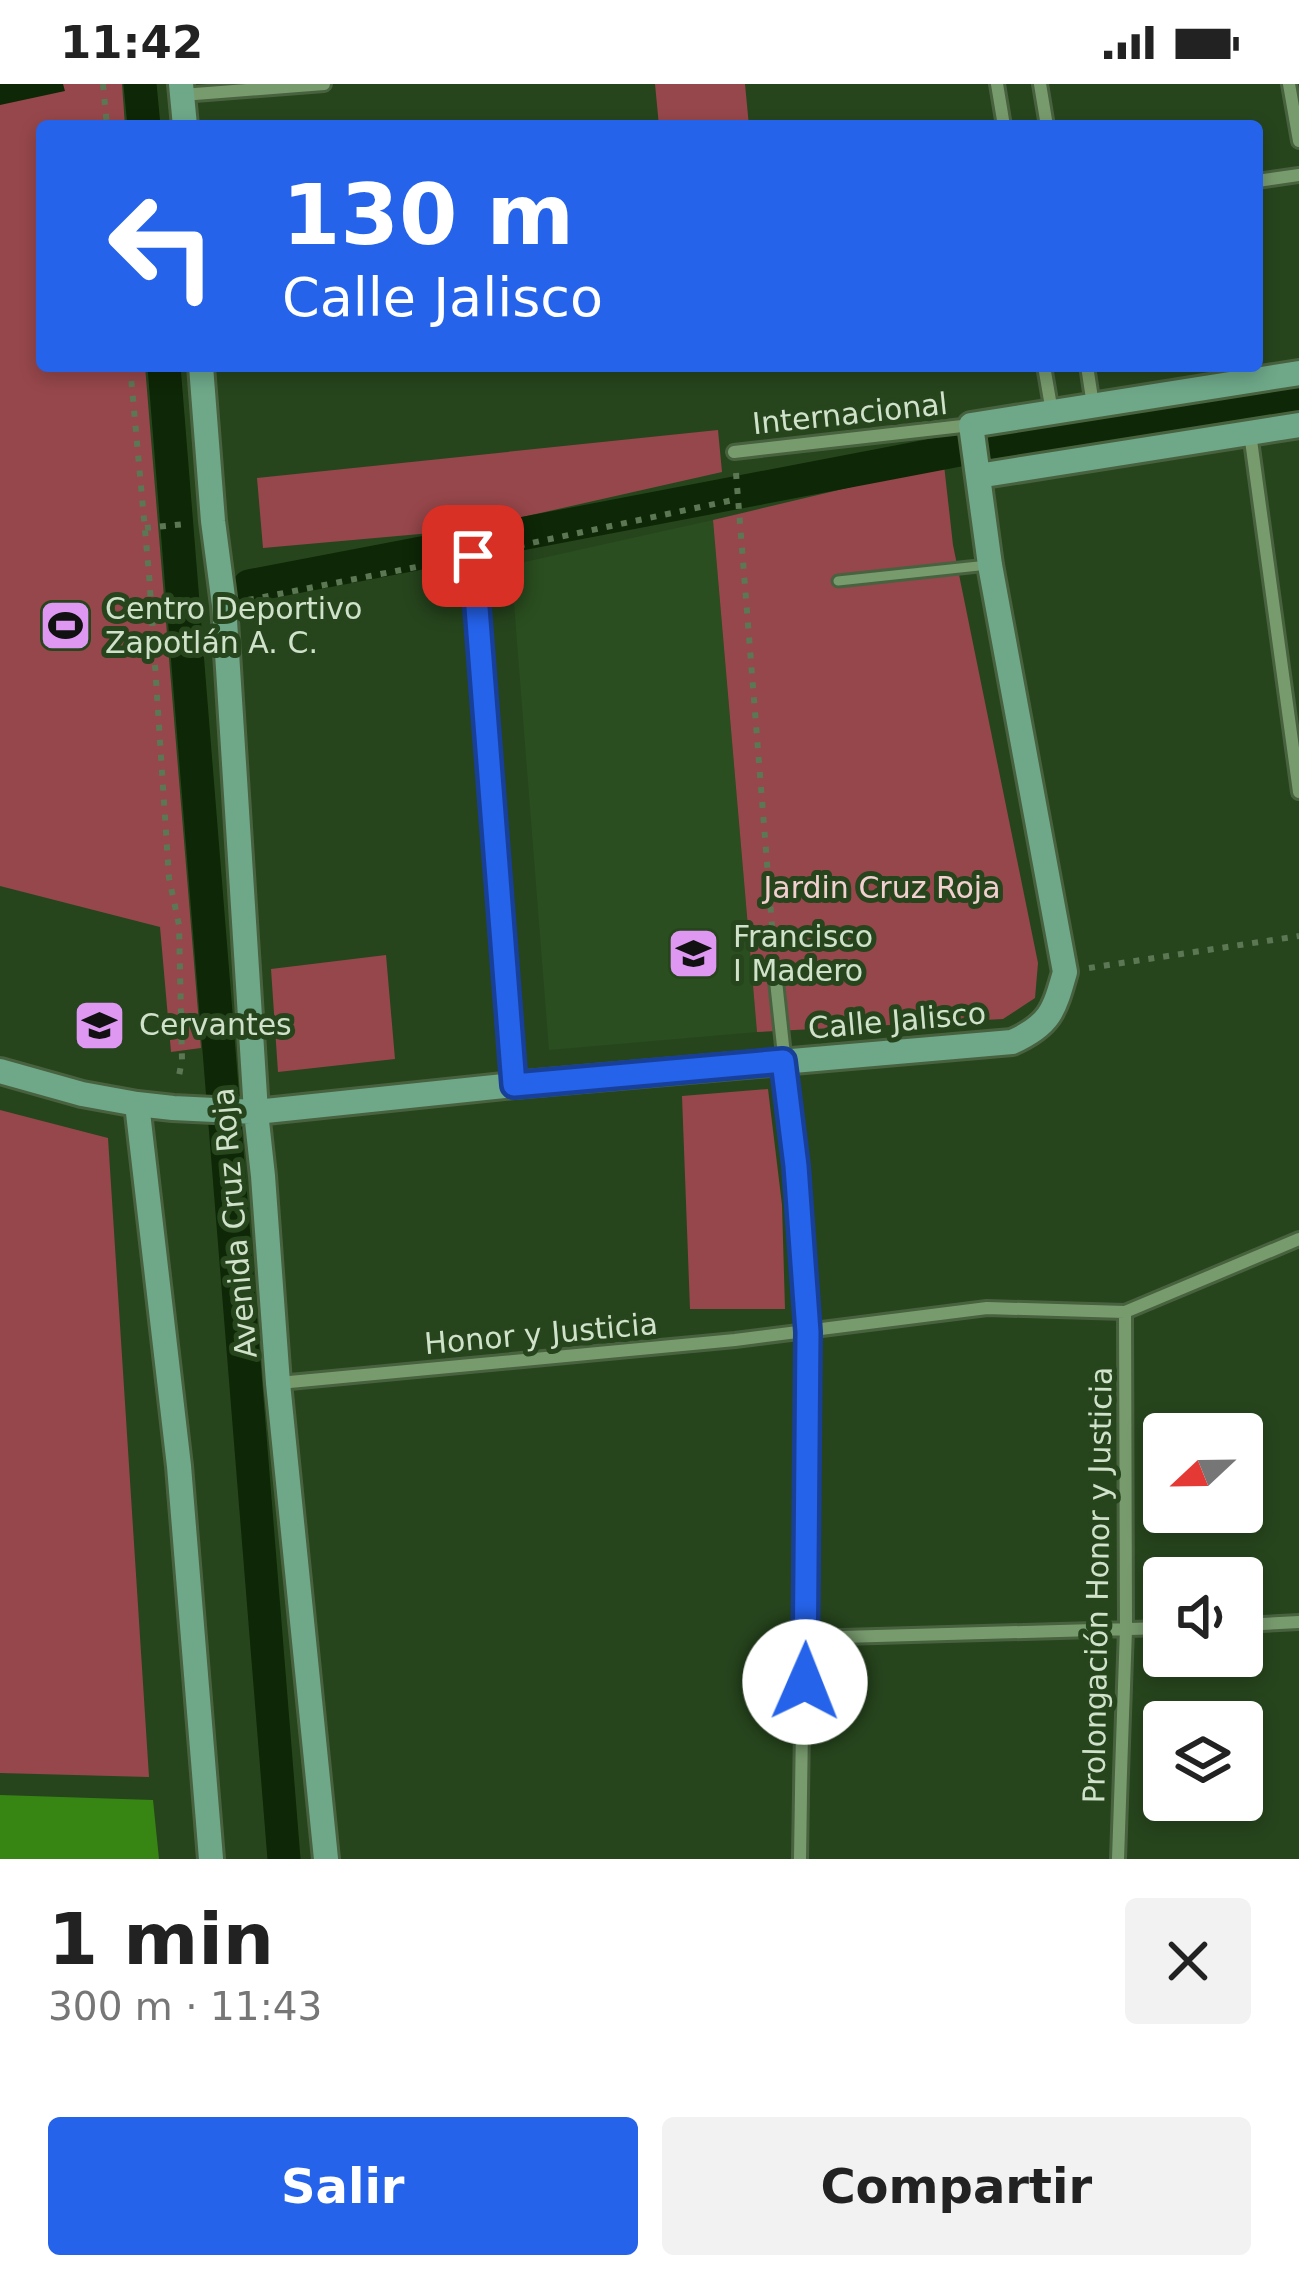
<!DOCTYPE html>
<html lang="es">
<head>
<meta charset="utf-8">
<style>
	body { margin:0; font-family:"DejaVu Sans",sans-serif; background:#f2f2f2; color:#222; height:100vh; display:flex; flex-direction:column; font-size:45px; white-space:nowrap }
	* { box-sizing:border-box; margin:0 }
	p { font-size:39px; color:#767676 }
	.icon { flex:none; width:66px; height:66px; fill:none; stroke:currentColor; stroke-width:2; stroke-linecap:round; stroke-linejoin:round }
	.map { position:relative; height:1775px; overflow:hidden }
	.details { display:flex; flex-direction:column; background:#fff; flex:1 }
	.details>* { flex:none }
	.hud { position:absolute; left:36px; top:36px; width:1227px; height:252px; border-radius:12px; box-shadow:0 6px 18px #0003; background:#2563eb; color:#fff; overflow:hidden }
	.needle { width:78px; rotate:248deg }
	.tools { position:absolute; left:1143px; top:1329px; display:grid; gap:24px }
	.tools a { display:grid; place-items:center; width:120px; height:120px; border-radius:12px; background:#fff; box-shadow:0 6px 18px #0003; font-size:60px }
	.pin { position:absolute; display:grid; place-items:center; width:102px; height:102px; color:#fff; margin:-51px; border-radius:24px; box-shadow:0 6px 18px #0006 }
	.me { position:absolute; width:132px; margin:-66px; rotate:1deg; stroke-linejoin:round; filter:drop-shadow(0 0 9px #0008) }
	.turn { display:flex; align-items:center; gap:42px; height:252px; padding:0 48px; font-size:54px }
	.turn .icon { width:156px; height:156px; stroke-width:2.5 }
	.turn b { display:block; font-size:84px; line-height:102px }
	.round { display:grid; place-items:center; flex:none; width:126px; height:126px; border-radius:12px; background:#f2f2f2 }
	.summary { display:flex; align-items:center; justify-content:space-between; height:204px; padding:0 48px }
	h1 { font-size:72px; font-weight:700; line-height:90px }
	.action { display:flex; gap:24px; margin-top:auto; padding:24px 48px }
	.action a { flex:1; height:138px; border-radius:12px; background:#2563eb; color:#fff; font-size:48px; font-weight:700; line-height:138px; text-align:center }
	.action a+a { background:#f2f2f2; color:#222 }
	.status { display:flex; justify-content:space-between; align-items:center; height:84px; padding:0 60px; background:#fff; direction:ltr }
	.status svg { height:33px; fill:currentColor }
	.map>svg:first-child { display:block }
</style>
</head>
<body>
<div class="status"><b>11:42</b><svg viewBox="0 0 49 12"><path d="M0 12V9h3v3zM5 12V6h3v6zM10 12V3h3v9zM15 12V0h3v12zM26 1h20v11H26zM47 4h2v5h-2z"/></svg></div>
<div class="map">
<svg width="1299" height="1775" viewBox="0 0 1299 1775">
	<rect width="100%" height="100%" fill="#26451d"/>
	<path fill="#2a4e1f" d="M713 436 757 948 549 966 511 481Z"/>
	<path fill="#96474b" d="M0 0H122L125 42H42V282H145L201 964 171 968 160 843 0 802Z
		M655 0H745L749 42H659Z
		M718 346 722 388 465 446 263 464 257 394Z
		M944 381 953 461 1038 879 1035 914 1003 935 757 948 713 436Z
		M386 871 395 975 278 988 271 885Z
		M768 1005 782 1121 785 1225H690L682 1012Z
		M0 1026 108 1054 149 1693 0 1689Z"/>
	<path fill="#0e2706" d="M0 0H63L65 7 0 21Z"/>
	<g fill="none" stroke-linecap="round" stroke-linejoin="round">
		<path stroke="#0e2706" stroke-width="33" d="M140 0 144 42
			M164 282 284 1775
			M249 502 954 367 1299 313"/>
	</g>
	<path fill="#378614" d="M0 1711 153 1716 159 1775H0Z"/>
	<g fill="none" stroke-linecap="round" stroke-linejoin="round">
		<defs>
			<path id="lane" d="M838 497 988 481"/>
			<path id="street" d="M997 0 1004 42
				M1040 0 1047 42
				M1289 0 1299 57
				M182 11 324 0
				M1257 97 1299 91
				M1044 282 1052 328
				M1087 282 1093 321
				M1250 349 1299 708
				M734 368 971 341
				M473 472 514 1000
				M775 888 796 1082 808 1248 800 1775
				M279 1299 735 1256 987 1224 1125 1228 1299 1155
				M1242 1541 1299 1538
				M806 1554 1164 1544
				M1118 1775 1126 1545 1125 1228"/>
			<path id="secondary" d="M181 0 185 42
				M201 282 213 437 224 521 256 1028 263 1092 278 1299 326 1775
				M978 392 1299 341
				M0 987 82 1010 137 1020 173 1024 256 1028 514 1001 1012 958C1050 941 1054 927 1065 888L990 481 971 341 1299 289
				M137 1020 179 1382 211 1775"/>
		</defs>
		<use href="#lane" stroke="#48623f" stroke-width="15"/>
		<use href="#street" stroke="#48623f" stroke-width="18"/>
		<use href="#secondary" stroke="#48623f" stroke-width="30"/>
		<path stroke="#5c7754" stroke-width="6" stroke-dasharray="6 9" stroke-linecap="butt" d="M103 0 107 42
			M130 282 149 490 169 794 179 841 182 976 178 997
			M736 389 774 867
			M145 444 186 440
			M489 468 738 415
			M248 516 452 476
			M1089 884 1299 852"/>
		<use href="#lane" stroke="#789b6e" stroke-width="9"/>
		<use href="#street" stroke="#789b6e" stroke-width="12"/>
		<use href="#secondary" stroke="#6ea889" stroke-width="24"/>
	</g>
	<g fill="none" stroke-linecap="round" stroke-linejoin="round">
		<defs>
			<path id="route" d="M473 472 514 1001 783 977 796 1082 808 1248 805 1598"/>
		</defs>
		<use href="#route" stroke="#184099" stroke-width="30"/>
		<use href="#route" stroke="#2563eb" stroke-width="21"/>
	</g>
	<defs>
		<symbol id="stadium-square" viewBox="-11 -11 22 22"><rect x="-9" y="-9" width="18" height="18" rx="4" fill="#de98f2" stroke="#26451d"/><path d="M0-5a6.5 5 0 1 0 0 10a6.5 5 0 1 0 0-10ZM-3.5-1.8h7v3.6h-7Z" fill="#111"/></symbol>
		<symbol id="school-square" viewBox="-11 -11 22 22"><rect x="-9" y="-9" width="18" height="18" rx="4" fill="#de98f2" stroke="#26451d"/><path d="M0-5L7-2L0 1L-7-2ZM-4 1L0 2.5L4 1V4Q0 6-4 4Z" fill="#111"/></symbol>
	</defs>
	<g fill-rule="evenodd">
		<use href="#stadium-square" x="36" y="512" width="59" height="59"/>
		<use href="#school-square" x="664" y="840" width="59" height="59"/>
		<use href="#school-square" x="70" y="912" width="59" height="59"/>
	</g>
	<g text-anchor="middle" stroke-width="10" stroke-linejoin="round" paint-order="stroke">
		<g font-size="30" fill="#d0e2ca" stroke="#26451d">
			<text transform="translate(850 330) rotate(-6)" y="10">Internacional</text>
			<text transform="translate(897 937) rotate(-5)" y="10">Calle Jalisco</text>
			<text transform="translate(235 1139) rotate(-95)" y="10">Avenida Cruz Roja</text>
			<text transform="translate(541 1250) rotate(-5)" y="10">Honor y Justicia</text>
			<text transform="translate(1098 1501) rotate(-89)" y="10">Prolongación Honor y Justicia</text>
		</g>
		<g font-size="30" fill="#d0e2ca" stroke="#26451d" text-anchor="start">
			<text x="105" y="535">Centro Deportivo<tspan x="105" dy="34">Zapotlán A. C.</tspan></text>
			<text x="733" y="863">Francisco<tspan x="733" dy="34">I Madero</tspan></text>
			<text x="139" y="951">Cervantes</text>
		</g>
		<g font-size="30" fill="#f2d0cf" stroke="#26451d">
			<text x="882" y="814">Jardin Cruz Roja</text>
		</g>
	</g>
</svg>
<div class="tools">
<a><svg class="needle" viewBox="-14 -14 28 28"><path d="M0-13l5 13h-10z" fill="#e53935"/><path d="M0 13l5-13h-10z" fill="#767676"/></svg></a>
<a><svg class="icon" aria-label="sound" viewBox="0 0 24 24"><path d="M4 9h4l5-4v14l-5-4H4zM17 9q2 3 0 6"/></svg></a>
<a><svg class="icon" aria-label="layers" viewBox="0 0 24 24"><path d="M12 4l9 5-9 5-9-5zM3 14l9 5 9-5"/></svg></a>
</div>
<div class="pin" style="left:473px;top:472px;background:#d93025"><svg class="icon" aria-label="arrive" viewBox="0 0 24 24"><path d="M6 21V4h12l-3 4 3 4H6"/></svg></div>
<svg class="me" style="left:805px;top:1598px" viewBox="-20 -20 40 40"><circle r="19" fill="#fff"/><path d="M0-13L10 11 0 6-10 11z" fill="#2563eb"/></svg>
<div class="hud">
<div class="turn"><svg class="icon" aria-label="left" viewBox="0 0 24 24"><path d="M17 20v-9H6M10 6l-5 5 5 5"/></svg><div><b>130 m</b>Calle Jalisco</div></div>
</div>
</div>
<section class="details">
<div class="summary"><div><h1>1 min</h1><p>300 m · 11:43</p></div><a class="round"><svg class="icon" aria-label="close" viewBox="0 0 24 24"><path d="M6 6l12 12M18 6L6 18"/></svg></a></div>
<div class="action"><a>Salir</a><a>Compartir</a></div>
</section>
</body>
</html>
